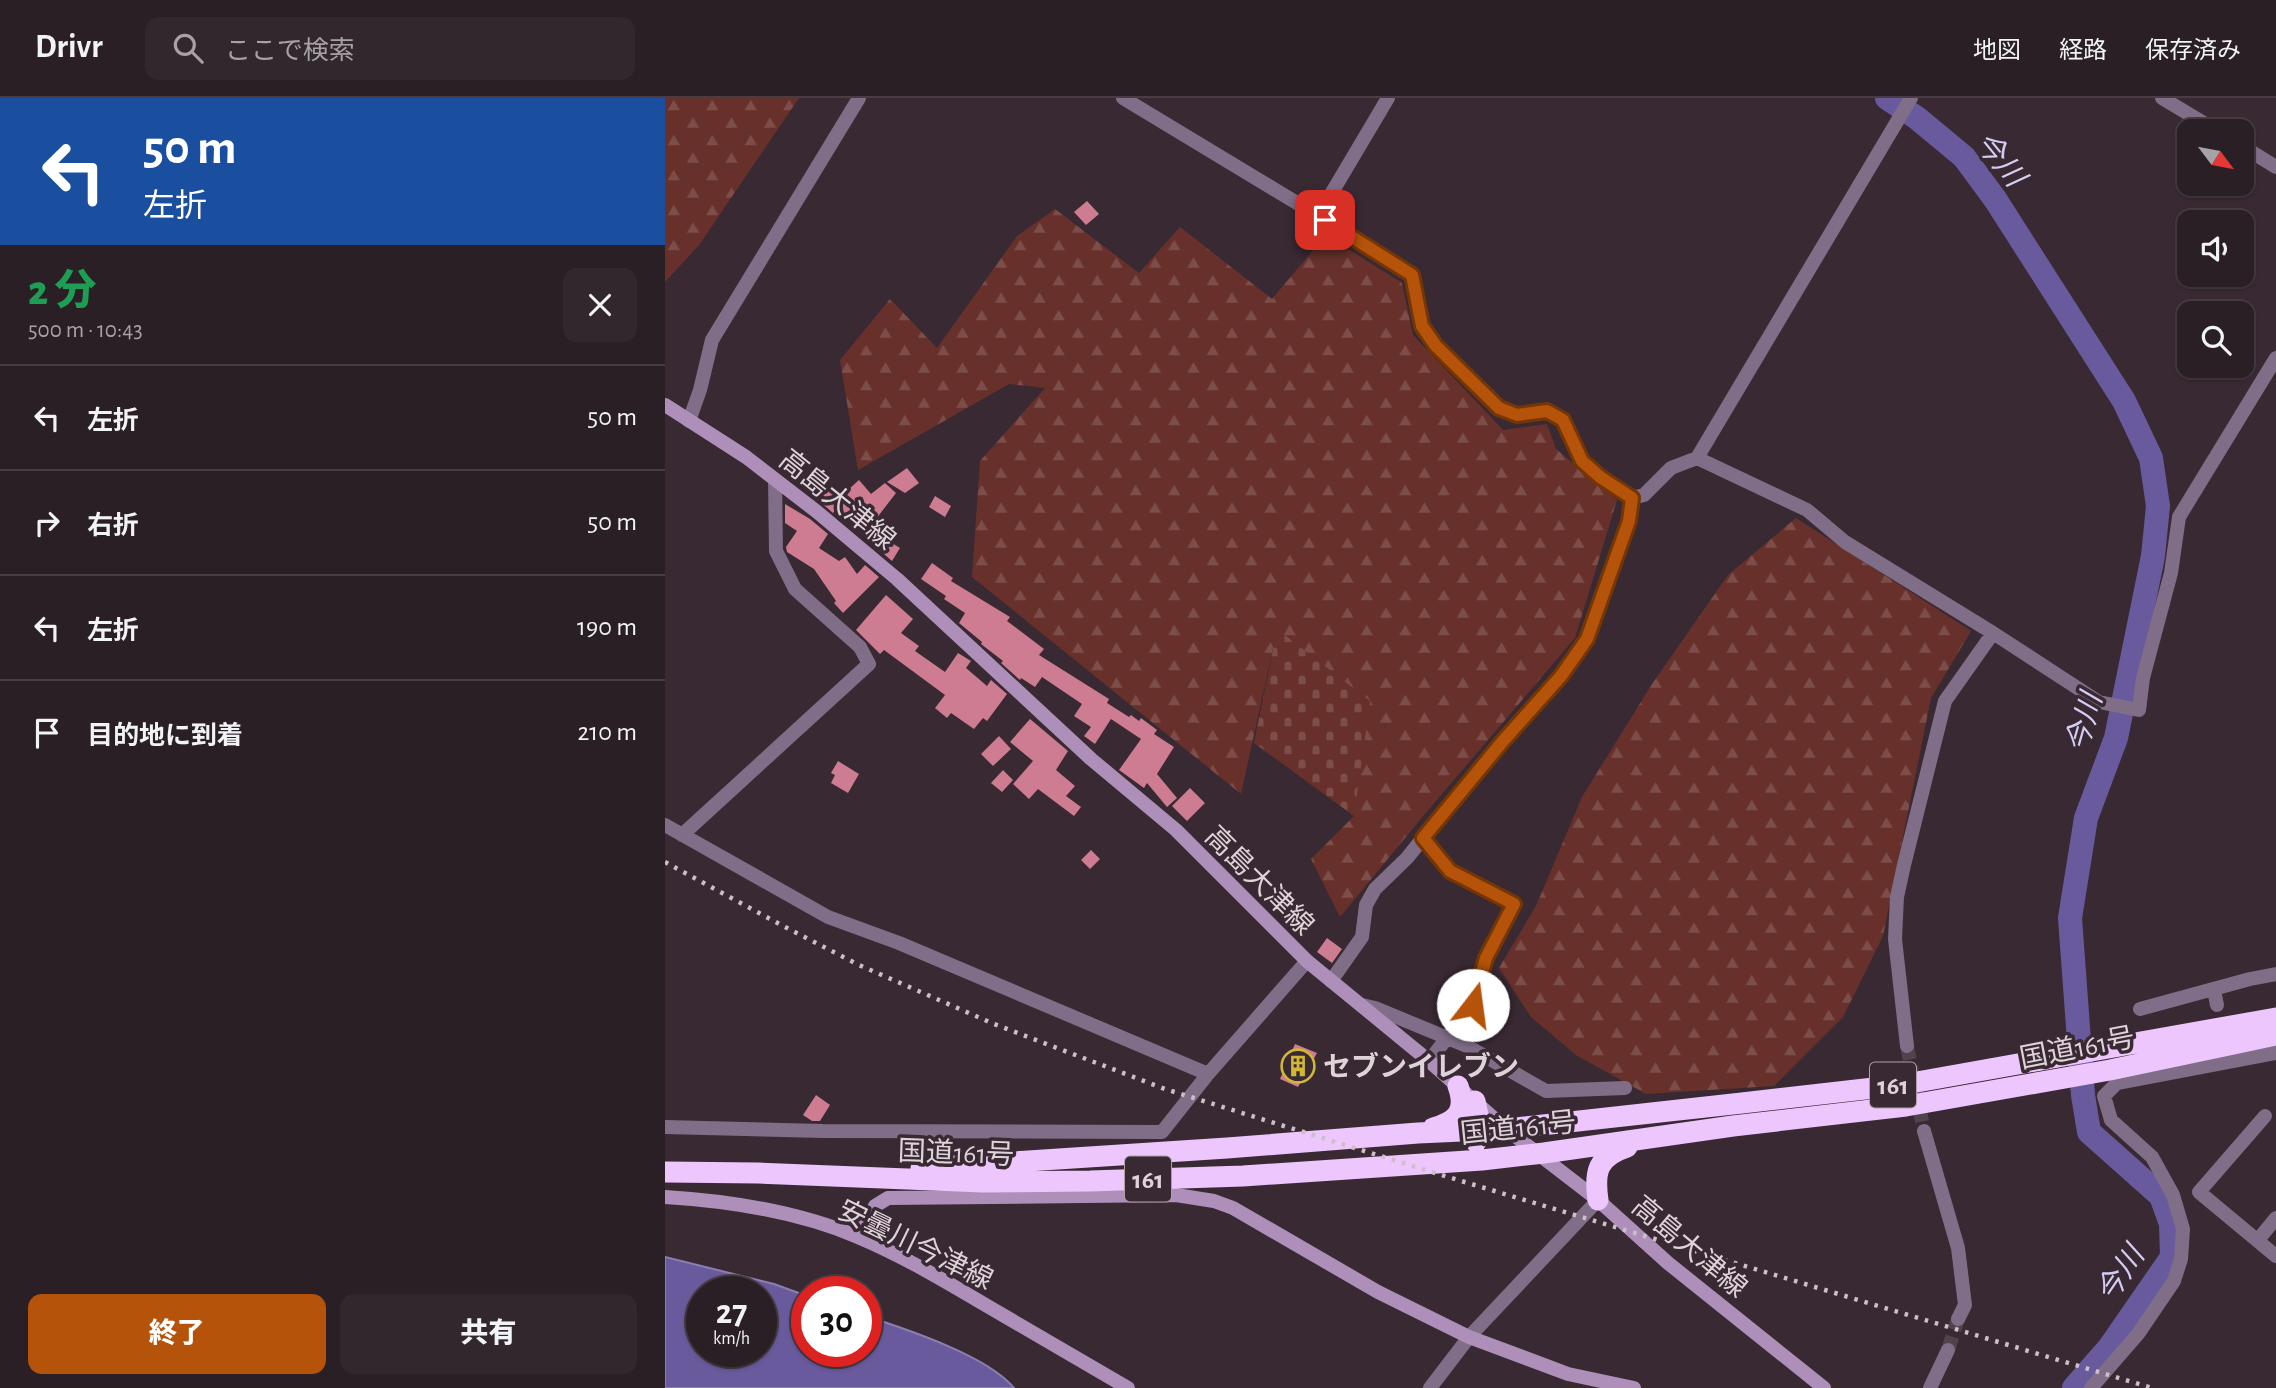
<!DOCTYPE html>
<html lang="ja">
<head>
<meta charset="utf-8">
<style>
	body { margin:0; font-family:"Alegreya Sans","Noto Sans JP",sans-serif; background:#33272e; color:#f1f3f6; height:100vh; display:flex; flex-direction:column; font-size:26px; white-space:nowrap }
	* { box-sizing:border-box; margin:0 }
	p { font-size:23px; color:#a6a2a7 }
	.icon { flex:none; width:38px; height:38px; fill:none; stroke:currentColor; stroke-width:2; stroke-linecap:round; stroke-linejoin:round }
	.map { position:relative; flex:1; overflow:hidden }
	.drawer { display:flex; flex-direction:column; background:#2b1f26; width:665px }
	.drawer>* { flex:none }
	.hud { background:#1a4fa0; color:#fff; overflow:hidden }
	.needle { width:46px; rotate:122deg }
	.tools { position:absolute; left:1512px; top:21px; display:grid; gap:14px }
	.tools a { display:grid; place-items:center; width:77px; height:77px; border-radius:14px; background:#2b1f26; box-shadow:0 2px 5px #0004,0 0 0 2px #473d43; font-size:35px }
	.speed { position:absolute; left:21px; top:1178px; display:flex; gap:14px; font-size:35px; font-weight:700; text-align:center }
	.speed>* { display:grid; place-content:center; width:91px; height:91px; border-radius:50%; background:#2b1f26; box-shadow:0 2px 5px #0004,0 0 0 2px #473d43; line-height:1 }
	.speed small { font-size:18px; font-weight:400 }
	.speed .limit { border:10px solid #d22; background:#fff; color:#111 }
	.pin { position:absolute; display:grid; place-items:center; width:60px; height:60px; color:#fff; margin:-30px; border-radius:14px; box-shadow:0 4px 10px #0006 }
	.me { position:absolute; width:77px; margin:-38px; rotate:15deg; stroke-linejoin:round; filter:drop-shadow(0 0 5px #0008) }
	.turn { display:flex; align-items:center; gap:24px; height:147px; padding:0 28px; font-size:32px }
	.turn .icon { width:91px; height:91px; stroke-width:2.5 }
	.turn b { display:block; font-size:49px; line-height:60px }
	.round { display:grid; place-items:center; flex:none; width:74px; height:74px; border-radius:14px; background:#33272e }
	.summary { display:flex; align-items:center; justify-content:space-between; height:119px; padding:0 28px }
	h1 { font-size:42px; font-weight:800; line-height:52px; color:#1e9e55 }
	.action { display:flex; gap:14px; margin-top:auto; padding:14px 28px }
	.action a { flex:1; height:80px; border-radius:14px; background:#b45309; color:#fff; font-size:28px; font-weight:800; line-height:80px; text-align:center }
	.action a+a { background:#33272e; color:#f1f3f6 }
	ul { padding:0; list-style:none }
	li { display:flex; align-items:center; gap:21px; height:105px; padding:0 28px; border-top:2px solid #473d43 }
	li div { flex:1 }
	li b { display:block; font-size:26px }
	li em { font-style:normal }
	header { display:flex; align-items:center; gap:42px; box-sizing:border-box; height:98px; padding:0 35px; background:#2b1f26; border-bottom:2px solid #473d43 }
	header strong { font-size:33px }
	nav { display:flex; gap:38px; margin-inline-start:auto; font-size:24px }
	.search { width:490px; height:63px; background:#33272e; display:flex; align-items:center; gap:18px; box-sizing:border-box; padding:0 24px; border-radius:14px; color:#a6a2a7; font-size:26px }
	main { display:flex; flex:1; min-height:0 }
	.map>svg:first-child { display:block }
</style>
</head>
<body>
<header>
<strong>Drivr</strong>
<div class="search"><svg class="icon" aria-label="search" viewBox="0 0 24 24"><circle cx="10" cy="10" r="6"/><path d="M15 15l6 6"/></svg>ここで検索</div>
<nav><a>地図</a><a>経路</a><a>保存済み</a></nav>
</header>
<main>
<section class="drawer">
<div class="hud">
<div class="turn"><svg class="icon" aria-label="left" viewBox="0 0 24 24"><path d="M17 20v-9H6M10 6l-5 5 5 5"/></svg><div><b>50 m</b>左折</div></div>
</div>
<div class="summary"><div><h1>2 分</h1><p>500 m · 10:43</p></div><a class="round"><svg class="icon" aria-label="close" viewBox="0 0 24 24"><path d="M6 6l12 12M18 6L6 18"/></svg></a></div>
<ul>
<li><svg class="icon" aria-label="left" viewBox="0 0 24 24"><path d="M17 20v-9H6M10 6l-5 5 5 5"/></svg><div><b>左折</b></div><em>50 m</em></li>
<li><svg class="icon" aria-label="right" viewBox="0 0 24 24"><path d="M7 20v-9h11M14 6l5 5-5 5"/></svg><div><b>右折</b></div><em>50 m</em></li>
<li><svg class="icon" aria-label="left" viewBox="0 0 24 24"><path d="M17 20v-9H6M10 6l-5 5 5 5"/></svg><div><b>左折</b></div><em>190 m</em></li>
<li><svg class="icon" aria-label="arrive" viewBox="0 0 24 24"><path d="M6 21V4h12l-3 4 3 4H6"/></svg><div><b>目的地に到着</b></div><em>210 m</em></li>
</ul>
<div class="action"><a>終了</a><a>共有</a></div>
</section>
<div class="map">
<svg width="1611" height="1290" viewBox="0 0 1611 1290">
	<defs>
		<pattern id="forest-firs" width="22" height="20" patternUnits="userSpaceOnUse" patternTransform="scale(1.75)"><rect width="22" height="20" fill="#68302b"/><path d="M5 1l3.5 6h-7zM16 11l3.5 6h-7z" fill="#7d4d49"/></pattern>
		<pattern id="cemetery-stones" width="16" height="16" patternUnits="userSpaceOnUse" patternTransform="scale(1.75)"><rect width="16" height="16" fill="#68302b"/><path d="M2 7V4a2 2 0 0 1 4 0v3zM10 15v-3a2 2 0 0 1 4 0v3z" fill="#7d4d49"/></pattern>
	</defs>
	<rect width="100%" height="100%" fill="#392933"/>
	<path fill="url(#forest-firs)" d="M0 0H134L34 147 0 184Z
		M390 111 474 175 515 129 607 201 661 137 737 185 748 237 838 332 882 326 891 351 952 402 910 540 759 717 675 819 646 761 689 718 612 532 576 696 307 479 315 363 380 290 344 286 193 372 175 262 225 201 272 250 352 138Z
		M1131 420 1306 533 1266 600 1218 838 1178 919 1109 988 981 996 911 957 866 919 834 870 871 808 917 699 987 586 1063 477Z"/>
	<path fill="url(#cemetery-stones)" d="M612 531 705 603 689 718 589 645Z"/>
	<path fill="#695a9d" stroke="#8c7eaf" stroke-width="2" fill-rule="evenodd" d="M0 1159 109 1186 142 1198V1253H201V1218C241 1231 323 1258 349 1290H0ZM37 1194H96V1253H37Z"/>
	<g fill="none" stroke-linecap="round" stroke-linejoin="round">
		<path stroke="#695a9d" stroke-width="24" d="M1222 0 1252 20 1299 59 1330 101 1459 303 1486 360 1493 408 1488 458 1451 640 1421 720 1405 820 1418 997 1424 1034 1496 1098 1506 1126 1507 1159 1444 1250 1409 1290"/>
	</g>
	<path fill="#cd7c91" d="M422 103 434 116 421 127 409 114Z
		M242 370 254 385 240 395 222 384Z
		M194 382 206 396 220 385 231 395 211 421 232 436 227 445 235 450 227 463 204 443 208 438 171 411 168 415 146 396 153 385 175 399Z
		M270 398 286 408 280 419 264 409Z
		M120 406 145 421 163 436 154 450 174 463 180 459 192 476 200 467 214 479 178 515 169 505 171 503 149 471 122 454 121 449 132 433 120 425Z
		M267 465 288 480 286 483 345 519 342 523 379 551 374 557 444 601 442 605 464 619 466 617 474 623 476 620 492 632 489 636 509 649 492 676 512 700 502 709 482 685 479 690 454 672 476 641 446 621 430 646 419 638 426 629 409 618 417 606 377 579 370 589 356 580 355 582 336 565 338 563 316 546 317 544 294 525 300 515 279 501 281 498 256 481Z
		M221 497 248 521 236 535 254 548 250 553 280 574 293 555 306 563 301 570 322 588 326 582 342 596 322 623 318 620 309 631 286 615 282 620 270 610 280 597 219 552 215 556 191 532Z
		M365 621 403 653 391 672 410 688 401 698 416 709 409 718 373 691 364 701 348 686 368 663 345 644Z
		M334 638 346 651 328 668 316 656Z
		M173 663 194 676 183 695 166 685 170 677 166 675Z
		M338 672 348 682 337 694 326 685Z
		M525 690 540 705 522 723 507 708Z
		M426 752 435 761 425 771 416 762Z
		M662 840 677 851 667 865 652 854Z
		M630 946 652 955 633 989 615 981Z
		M151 997 165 1007 155 1023H147L138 1017Z"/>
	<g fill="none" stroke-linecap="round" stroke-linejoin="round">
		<path stroke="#52424c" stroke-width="14" stroke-dasharray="14 7" stroke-linecap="butt" d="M1242 948 1259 1033
			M1283 1252 1293 1221"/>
		<path stroke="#806d87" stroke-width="14" d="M458 0 723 160 747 177 757 228 771 248 834 310 852 317 882 313 898 322 917 363 935 379 967 400 979 397 1006 370 1032 360 1246 0
			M1497 0 1552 33
			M1577 48 1611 69
			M653 118 723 0
			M24 323 35 292 47 242 194 0
			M1032 360 1142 412 1180 444 1328 535 1434 604 1474 612 1478 580 1506 475 1514 419 1611 260
			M0 727 163 819 234 845 543 976
			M17 737 204 566 195 549 130 491 111 453 110 382
			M758 740 784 773 849 806 821 860 808 907 764 963
			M666 883 697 839 701 807 710 791 742 760 808 678 896 578 922 541 963 423 967 400
			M1549 892 1552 907
			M697 907 710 910 802 948 881 993 960 990
			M1475 911 1585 881 1611 876
			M1242 948 1230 841 1232 799 1239 767 1280 603 1328 535
			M1600 1018 1534 1094 1611 1158
			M0 1029 158 1033 497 1034 543 976 642 863
			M1259 1033 1293 1150 1300 1207 1293 1221
			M1593 1142 1611 1120
			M765 1290 804 1239 933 1102
			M1265 1290 1283 1252
			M1426 1290 1473 1236 1509 1183 1516 1161 1518 1131 1508 1097 1487 1059 1446 1022 1439 998 1452 985 1611 955"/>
		<path stroke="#ae8fba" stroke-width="14" d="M0 307 81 359 151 413 232 481 426 661 511 732 642 863 764 963 841 1031 933 1102 1003 1165 1159 1290
			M0 1099C65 1103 132 1113 193 1139 238 1158 282 1184 324 1209 371 1236 417 1263 463 1290
			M192 1138 210 1108 223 1100 511 1097 549 1103 568 1110 713 1194 804 1239 903 1276 969 1290"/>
		<path stroke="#ecc6fc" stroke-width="21" d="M810 1003 816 1031 811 1044
			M768 1030C792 1023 802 1013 793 988
			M256 1070 562 1050 753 1035 841 1031 1077 1005 1235 987 1611 920
			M0 1074 93 1075 318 1084 425 1083 578 1078 817 1062 879 1055 1068 1028 1241 1008 1445 972 1611 937
			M933 1102C929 1074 932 1059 962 1049"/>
		<path stroke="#ccbfc6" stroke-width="4.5" stroke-dasharray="3.5 7" stroke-linecap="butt" d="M0 764 120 829 194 867 329 926 500 991 783 1079 1487 1290"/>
	</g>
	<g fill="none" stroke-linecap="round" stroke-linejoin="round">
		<defs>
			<path id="route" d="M660 122 747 177 757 228 771 248 834 310 852 317 882 313 898 322 917 363 935 379 967 400 964 423 922 541 896 578 838 643 758 740 785 773 849 806 821 860 808 907"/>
		</defs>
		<use href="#route" stroke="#753606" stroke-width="18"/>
		<use href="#route" stroke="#b45309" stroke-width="12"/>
	</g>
	<defs>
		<symbol id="building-ring" viewBox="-11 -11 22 22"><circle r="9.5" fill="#392933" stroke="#d1b736" stroke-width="1.5"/><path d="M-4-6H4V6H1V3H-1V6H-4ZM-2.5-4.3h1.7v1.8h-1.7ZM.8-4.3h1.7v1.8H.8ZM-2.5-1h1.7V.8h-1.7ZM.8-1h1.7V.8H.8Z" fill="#d1b736"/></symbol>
	</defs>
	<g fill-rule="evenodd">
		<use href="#building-ring" x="614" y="949" width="38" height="38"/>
	</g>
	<g text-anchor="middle" stroke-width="7" stroke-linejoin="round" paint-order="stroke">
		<g fill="#392933" stroke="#ada0a8" stroke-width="2">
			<rect x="1205" y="964.5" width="46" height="45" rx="5"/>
			<rect x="460" y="1058.5" width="46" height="45" rx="5"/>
		</g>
		<g font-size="26" font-weight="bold" fill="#dfd3da">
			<text x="1228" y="996">161</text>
			<text x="483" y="1090">161</text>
		</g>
		<g font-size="28" fill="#dfd3da" stroke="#392933">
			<text transform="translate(173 401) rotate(39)" y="10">高島大津線</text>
			<text transform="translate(595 782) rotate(45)" y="10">高島大津線</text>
			<text transform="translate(1412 949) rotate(-11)" y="10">国道161号</text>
			<text transform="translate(853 1029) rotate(-6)" y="10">国道161号</text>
			<text transform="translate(291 1054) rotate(2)" y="10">国道161号</text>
			<text transform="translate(251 1146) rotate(26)" y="10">安曇川今津線</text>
			<text transform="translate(1025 1148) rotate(40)" y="10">高島大津線</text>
		</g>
		<g font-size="28" font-weight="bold" fill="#dfd3da" stroke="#392933" text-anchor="start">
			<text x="658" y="978">セブンイレブン</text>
		</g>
		<g font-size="30" font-style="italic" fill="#d3ccf3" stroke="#392933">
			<text transform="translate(1335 61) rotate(51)" y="10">今川</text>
			<text transform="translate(1419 625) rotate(-74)" y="10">今川</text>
			<text transform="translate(1455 1176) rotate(-56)" y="10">今川</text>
		</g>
	</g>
</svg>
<div class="tools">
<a><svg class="needle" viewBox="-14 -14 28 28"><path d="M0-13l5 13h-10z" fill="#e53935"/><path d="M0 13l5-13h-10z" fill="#a6a2a7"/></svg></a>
<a><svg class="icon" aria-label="sound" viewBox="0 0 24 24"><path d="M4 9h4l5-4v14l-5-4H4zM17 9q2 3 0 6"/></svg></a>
<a><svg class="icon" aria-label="search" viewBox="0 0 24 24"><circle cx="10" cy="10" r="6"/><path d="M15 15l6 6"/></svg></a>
</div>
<div class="speed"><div>27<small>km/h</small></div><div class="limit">30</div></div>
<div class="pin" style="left:660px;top:122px;background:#d93025"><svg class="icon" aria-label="arrive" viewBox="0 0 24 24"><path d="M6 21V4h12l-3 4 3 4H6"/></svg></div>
<svg class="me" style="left:808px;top:907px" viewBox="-20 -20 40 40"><circle r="19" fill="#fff"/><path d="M0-13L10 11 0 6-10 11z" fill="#b45309"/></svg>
</div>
</main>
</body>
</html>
